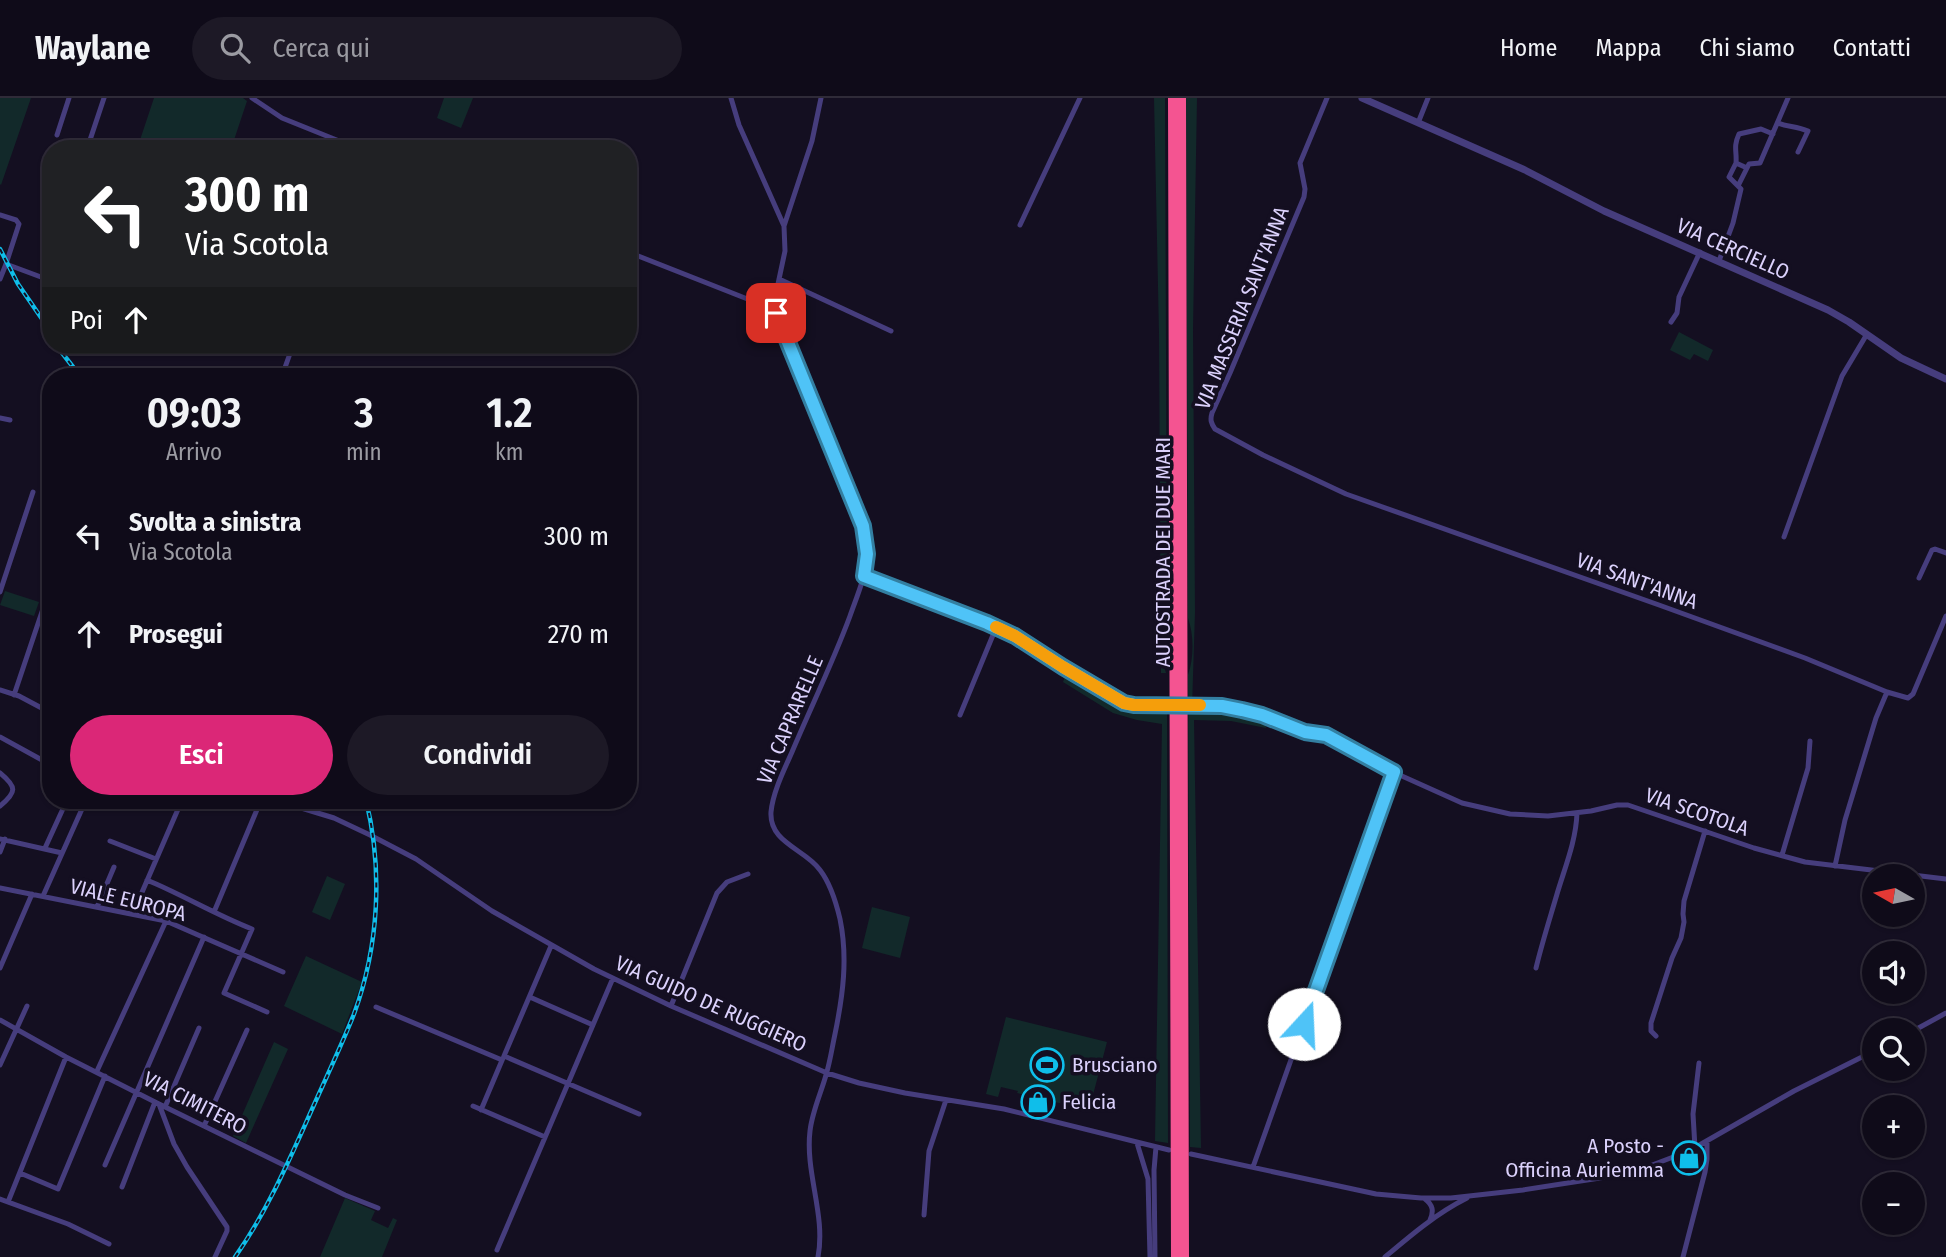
<!DOCTYPE html>
<html lang="it">
<head>
<meta charset="utf-8">
<style>
	body { margin:0; font-family:"Fira Sans Condensed",sans-serif; background:#1d1926; color:#f1f3f6; height:100vh; display:flex; flex-direction:column; font-size:26px; white-space:nowrap }
	* { box-sizing:border-box; margin:0 }
	p { font-size:23px; color:#9b9ba2 }
	.icon { flex:none; width:38px; height:38px; fill:none; stroke:currentColor; stroke-width:2; stroke-linecap:round; stroke-linejoin:round }
	.map { position:relative; flex:1; overflow:hidden }
	.panel { position:absolute; left:42px; top:270px; width:595px; height:441px; display:flex; flex-direction:column; background:#0f0b19; border-radius:28px; box-shadow:0 2px 5px #0004,0 0 0 2px #2f2b38 }
	.panel>* { flex:none }
	.top-card { position:absolute; left:42px; top:42px; width:595px; height:214px; border-radius:28px; box-shadow:0 2px 5px #0004,0 0 0 2px #2f2b38; background:#202124; color:#fff; overflow:hidden }
	.needle { width:46px; rotate:279deg }
	.buttons { position:absolute; left:1862px; top:766px; display:grid; gap:14px }
	.buttons a { display:grid; place-items:center; width:63px; height:63px; border-radius:50%; background:#0f0b19; box-shadow:0 2px 5px #0004,0 0 0 2px #2f2b38; font-size:35px }
	.pin { position:absolute; display:grid; place-items:center; width:60px; height:60px; color:#fff; margin:-30px; border-radius:14px; box-shadow:0 4px 10px #0006 }
	.me { position:absolute; width:77px; margin:-38px; rotate:20deg; stroke-linejoin:round; filter:drop-shadow(0 0 5px #0008) }
	.turn { display:flex; align-items:center; gap:24px; height:147px; padding:0 28px; font-size:32px }
	.turn .icon { width:91px; height:91px; stroke-width:2.5 }
	.turn b { display:block; font-size:49px; line-height:60px }
	.then { display:flex; align-items:center; height:66px; padding:0 28px; background:#0003; gap:14px; font-size:26px }
	.eta { display:flex; justify-content:space-evenly; align-items:center; height:119px; text-align:center }
	.eta b { font-size:42px; font-weight:600; line-height:49px }
	.action { display:flex; gap:14px; margin-top:auto; padding:14px 28px }
	.action a { flex:1; height:80px; border-radius:42px; background:#db2777; color:#fff; font-size:28px; font-weight:600; line-height:80px; text-align:center }
	.action a+a { background:#1d1926; color:#f1f3f6 }
	ul { padding:0; list-style:none }
	li { display:flex; align-items:center; gap:21px; height:98px; padding:0 28px }
	li div { flex:1 }
	li b { display:block; font-size:26px }
	li em { font-style:normal }
	header { display:flex; align-items:center; gap:42px; box-sizing:border-box; height:98px; padding:0 35px; background:#0f0b19; border-bottom:2px solid #2f2b38 }
	header strong { font-size:33px }
	nav { display:flex; gap:38px; margin-inline-start:auto; font-size:24px }
	.search { width:490px; height:63px; background:#1d1926; display:flex; align-items:center; gap:18px; box-sizing:border-box; padding:0 24px; border-radius:38px; color:#9b9ba2; font-size:26px }
	.map>svg:first-child { display:block }
</style>
</head>
<body>
<header>
<strong>Waylane</strong>
<div class="search"><svg class="icon" aria-label="search" viewBox="0 0 24 24"><circle cx="10" cy="10" r="6"/><path d="M15 15l6 6"/></svg>Cerca qui</div>
<nav><a>Home</a><a>Mappa</a><a>Chi siamo</a><a>Contatti</a></nav>
</header>
<div class="map">
<svg width="1946" height="1159" viewBox="0 0 1946 1159">
	<rect width="100%" height="100%" fill="#140f21"/>
	<path fill="#12292a" d="M0 0H31L1 87 0 86Z
		M154 0H243L247 3 231 51H137Z
		M444 0H473L461 30 437 20Z
		M1154 0H1165L1167 502H1164L1163 565 1166 575H1161L1159 235Z
		M1186 0H1197L1193 232 1195 514 1192 610 1240 614 1265 623 1266 630 1231 623 1194 622 1201 1050 1190 1049 1188 577C1194 560 1194 537 1188 520Z
		M1679 234 1713 252 1708 263 1694 256 1690 262 1670 252Z
		M5 493 39 504 34 518 0 507Z
		M1067 574 1133 609 1167 611 1168 1045 1155 1043 1162 626 1137 622 1113 615 1063 584Z
		M327 778 345 786 330 822 312 814Z
		M872 809 910 819 900 860 862 850Z
		M306 858 362 884 342 936 284 908Z
		M1006 919 1107 944 1089 1012 1017 995 1018 993 1001 989 998 999 986 996Z
		M274 944 288 951 246 1045 233 1038Z
		M345 1100 375 1113 371 1122 388 1130 393 1120 397 1122 382 1159H320Z"/>
	<g fill="none" stroke-linecap="round" stroke-linejoin="round">
		<path stroke="#463d7d" stroke-width="5" d="M252 0 282 20 359 51
			M731 0 739 27 784 128 785 153 775 200 776 215 857 411C862 425 868 441 867 457 866 478 857 498 850 518 833 564 811 609 792 654 784 672 773 694 771 714 769 745 805 751 820 772 830 785 836 804 840 821 848 860 843 897 835 936 832 950 830 964 826 977 821 995 812 1014 810 1033 805 1075 826 1117 818 1159
			M1327 0 1300 65 1305 91 1304 99 1230 275 1212 315C1210 322 1211 325 1215 331L1263 357 1346 396 1659 507 1805 560 1887 594 1876 620 1845 722 1835 768
			M1418 25 1428 0
			M1778 25C1788 29 1797 28 1808 33L1798 54
			M57 37 69 0
			M87 51 104 0
			M1736 65C1737 53 1733 49 1739 36L1761 31 1773 36
			M1738 88 1729 79 1736 65 1747 70
			M0 117 16 122 19 126 6 166 0 181
			M1020 127 1080 0
			M784 128 812 43 821 0
			M628 154 750 202 776 215
			M1719 163 1733 125 1741 91 1738 88 1749 66 1760 65 1788 0
			M6 166 49 182
			M779 181 891 233
			M750 202 775 200
			M1671 224 1677 215 1679 199 1700 154
			M282 278 293 247
			M0 320 10 322
			M1784 439 1842 278 1867 236
			M864 478 987 525 1015 538 1063 569 1124 605 1134 607 1222 608 1263 617 1305 634 1326 637 1393 674 1462 705 1510 716 1548 718 1591 713 1617 707H1628L1754 750 1805 764 1946 781
			M1919 480 1932 452 1935 451 1946 455
			M0 494 33 394
			M0 592 19 598 51 615
			M1887 594 1908 600 1913 596 1946 518
			M14 597 51 487
			M960 617 993 537 992 527
			M0 639 51 667
			M0 675C17 689 17 694 0 708
			M275 702 334 720 370 737 416 761 492 813 594 871 671 908 827 975 859 985 905 995 1004 1011 1169 1052
			M0 741 62 755
			M110 743 156 761
			M45 750 67 702
			M0 754 5 741
			M1782 757 1808 670 1810 643
			M147 782C183 797 216 817 252 831L224 895 267 914
			M0 790 166 823 283 874
			M43 798 86 702
			M97 809 114 769
			M214 814 261 702
			M133 815 182 702
			M551 848 504 958 639 1016
			M0 870 32 796
			M1536 870C1542 845 1550 820 1557 796 1565 769 1576 743 1577 715
			M532 900 593 927
			M671 908 717 795 727 784 748 776
			M376 909 502 962
			M0 922 66 959 159 1006 345 1097 378 1110
			M1913 933 1946 915
			M1656 938 1651 933V925L1672 860 1681 840 1684 824 1683 816 1684 803 1705 733
			M0 967 27 908
			M97 973 166 823
			M159 1006 174 1046 187 1069 227 1129V1133L215 1159
			M473 1008 545 1039
			M165 1009 199 930
			M481 1012 503 960
			M204 1028 247 932
			M1137 1045 1148 1081 1150 1159
			M1695 1050 1693 1016 1699 965
			M1191 1056 1376 1096 1421 1100H1451L1523 1092 1600 1080 1647 1069 1689 1053 1794 993 1874 953
			M105 1067 204 839
			M1253 1069 1393 674
			M20 1075 58 1091 105 978
			M122 1089 155 1004
			M0 1101 68 1126 109 1146
			M1425 1101C1433 1107 1434 1113 1430 1122
			M8 1104 66 959
			M924 1117 929 1053 946 1002
			M497 1152 613 880
			M1155 1159 1154 1072 1156 1049
			M1385 1159C1411 1137 1437 1115 1467 1100
			M1683 1159 1705 1074 1707 1061V1043"/>
		<path stroke="#463d7d" stroke-width="7" d="M1362 0 1525 72 1604 113 1828 212 1849 224 1901 260 1946 281"/>
		<path stroke="#f45491" stroke-width="10" d="M1173 0 1176 1159
			M1181 0 1184 1159"/>
		<defs>
			<path id="rail" d="M0 151 18 186 51 234
				M56 247 80 278
				M235 1159C266 1115 287 1067 309 1018 324 984 340 951 354 916 379 848 383 772 366 702"/>
		</defs>
		<use href="#rail" stroke="#0fbeea" stroke-width="4.5"/>
		<use href="#rail" stroke="#140f21" stroke-width="2" stroke-dasharray="5" stroke-linecap="butt"/>
	</g>
	<g fill="none" stroke-linecap="round" stroke-linejoin="round">
		<defs>
			<path id="route" d="M776 215 863 428 867 456 864 478 987 525 1015 538 1063 569 1124 605 1134 607 1222 608 1242 612 1262 617 1305 634 1326 637 1394 674 1304 926"/>
		</defs>
		<use href="#route" stroke="#337fa1" stroke-width="18"/>
		<use href="#route" stroke="#4fc3f7" stroke-width="12"/>
		<path stroke="#f59e0b" stroke-width="12" d="M996 529 1015 538 1063 569 1124 605 1134 607H1200"/>
	</g>
	<defs>
		<symbol id="stadium-ring" viewBox="-11 -11 22 22"><circle r="9.5" fill="#140f21" stroke="#0fbeea" stroke-width="1.5"/><path d="M0-5a6.5 5 0 1 0 0 10a6.5 5 0 1 0 0-10ZM-3.5-1.8h7v3.6h-7Z" fill="#0fbeea"/></symbol>
		<symbol id="shop-ring" viewBox="-11 -11 22 22"><circle r="9.5" fill="#140f21" stroke="#0fbeea" stroke-width="1.5"/><path d="M-5-2.5h2.3a2.7 3.5 0 0 1 5.4 0H5L5.5 6h-11ZM-1.5-2.5h3a1.5 2.3 0 0 0-3 0Z" fill="#0fbeea"/></symbol>
	</defs>
	<g fill-rule="evenodd">
		<use href="#stadium-ring" x="1028" y="948" width="38" height="38"/>
		<use href="#shop-ring" x="1019" y="985" width="38" height="38"/>
		<use href="#shop-ring" x="1670" y="1041" width="38" height="38"/>
	</g>
	<g text-anchor="middle" stroke-width="7" stroke-linejoin="round" paint-order="stroke">
		<g font-size="21" fill="#dbd1fc" stroke="#140f21">
			<text transform="translate(1733 151) rotate(24)" y="7">VIA CERCIELLO</text>
			<text transform="translate(1242 210) rotate(-68)" y="7">VIA MASSERIA SANT'ANNA</text>
			<text transform="translate(1163 454) rotate(-90)" y="7">AUTOSTRADA DEI DUE MARI</text>
			<text transform="translate(1637 483) rotate(20)" y="7">VIA SANT'ANNA</text>
			<text transform="translate(790 622) rotate(-67)" y="7">VIA CAPRARELLE</text>
			<text transform="translate(1697 714) rotate(19)" y="7">VIA SCOTOLA</text>
			<text transform="translate(128 802) rotate(14)" y="7">VIALE EUROPA</text>
			<text transform="translate(711 906) rotate(24)" y="7">VIA GUIDO DE RUGGIERO</text>
			<text transform="translate(195 1005) rotate(27)" y="7">VIA CIMITERO</text>
		</g>
		<g font-size="21" fill="#dbd1fc" stroke="#140f21" text-anchor="start">
			<text x="1072" y="974">Brusciano</text>
			<text x="1062" y="1011">Felicia</text>
			<text x="1664" y="1055" text-anchor="end">A Posto -<tspan x="1664" dy="24">Officina Auriemma</tspan></text>
		</g>
	</g>
</svg>
<div class="buttons">
<a><svg class="needle" viewBox="-14 -14 28 28"><path d="M0-13l5 13h-10z" fill="#e53935"/><path d="M0 13l5-13h-10z" fill="#9b9ba2"/></svg></a>
<a><svg class="icon" aria-label="sound" viewBox="0 0 24 24"><path d="M4 9h4l5-4v14l-5-4H4zM17 9q2 3 0 6"/></svg></a>
<a><svg class="icon" aria-label="search" viewBox="0 0 24 24"><circle cx="10" cy="10" r="6"/><path d="M15 15l6 6"/></svg></a>
<a>+</a>
<a>−</a>
</div>
<div class="pin" style="left:776px;top:215px;background:#d93025"><svg class="icon" aria-label="arrive" viewBox="0 0 24 24"><path d="M6 21V4h12l-3 4 3 4H6"/></svg></div>
<svg class="me" style="left:1304px;top:926px" viewBox="-20 -20 40 40"><circle r="19" fill="#fff"/><path d="M0-13L10 11 0 6-10 11z" fill="#4fc3f7"/></svg>
<div class="top-card">
<div class="turn"><svg class="icon" aria-label="left" viewBox="0 0 24 24"><path d="M17 20v-9H6M10 6l-5 5 5 5"/></svg><div><b>300 m</b>Via Scotola</div></div>
<div class="then">Poi<svg class="icon" aria-label="ahead" viewBox="0 0 24 24"><path d="M12 20V5M6 11l6-6 6 6"/></svg></div>
</div>
<section class="panel">
<div class="eta">
<div><b>09:03</b><p>Arrivo</p></div>
<div><b>3</b><p>min</p></div>
<div><b>1.2</b><p>km</p></div>
</div>
<ul>
<li><svg class="icon" aria-label="left" viewBox="0 0 24 24"><path d="M17 20v-9H6M10 6l-5 5 5 5"/></svg><div><b>Svolta a sinistra</b><p>Via Scotola</p></div><em>300 m</em></li>
<li><svg class="icon" aria-label="ahead" viewBox="0 0 24 24"><path d="M12 20V5M6 11l6-6 6 6"/></svg><div><b>Prosegui</b></div><em>270 m</em></li>
</ul>
<div class="action"><a>Esci</a><a>Condividi</a></div>
</section>
</div>
</body>
</html>
